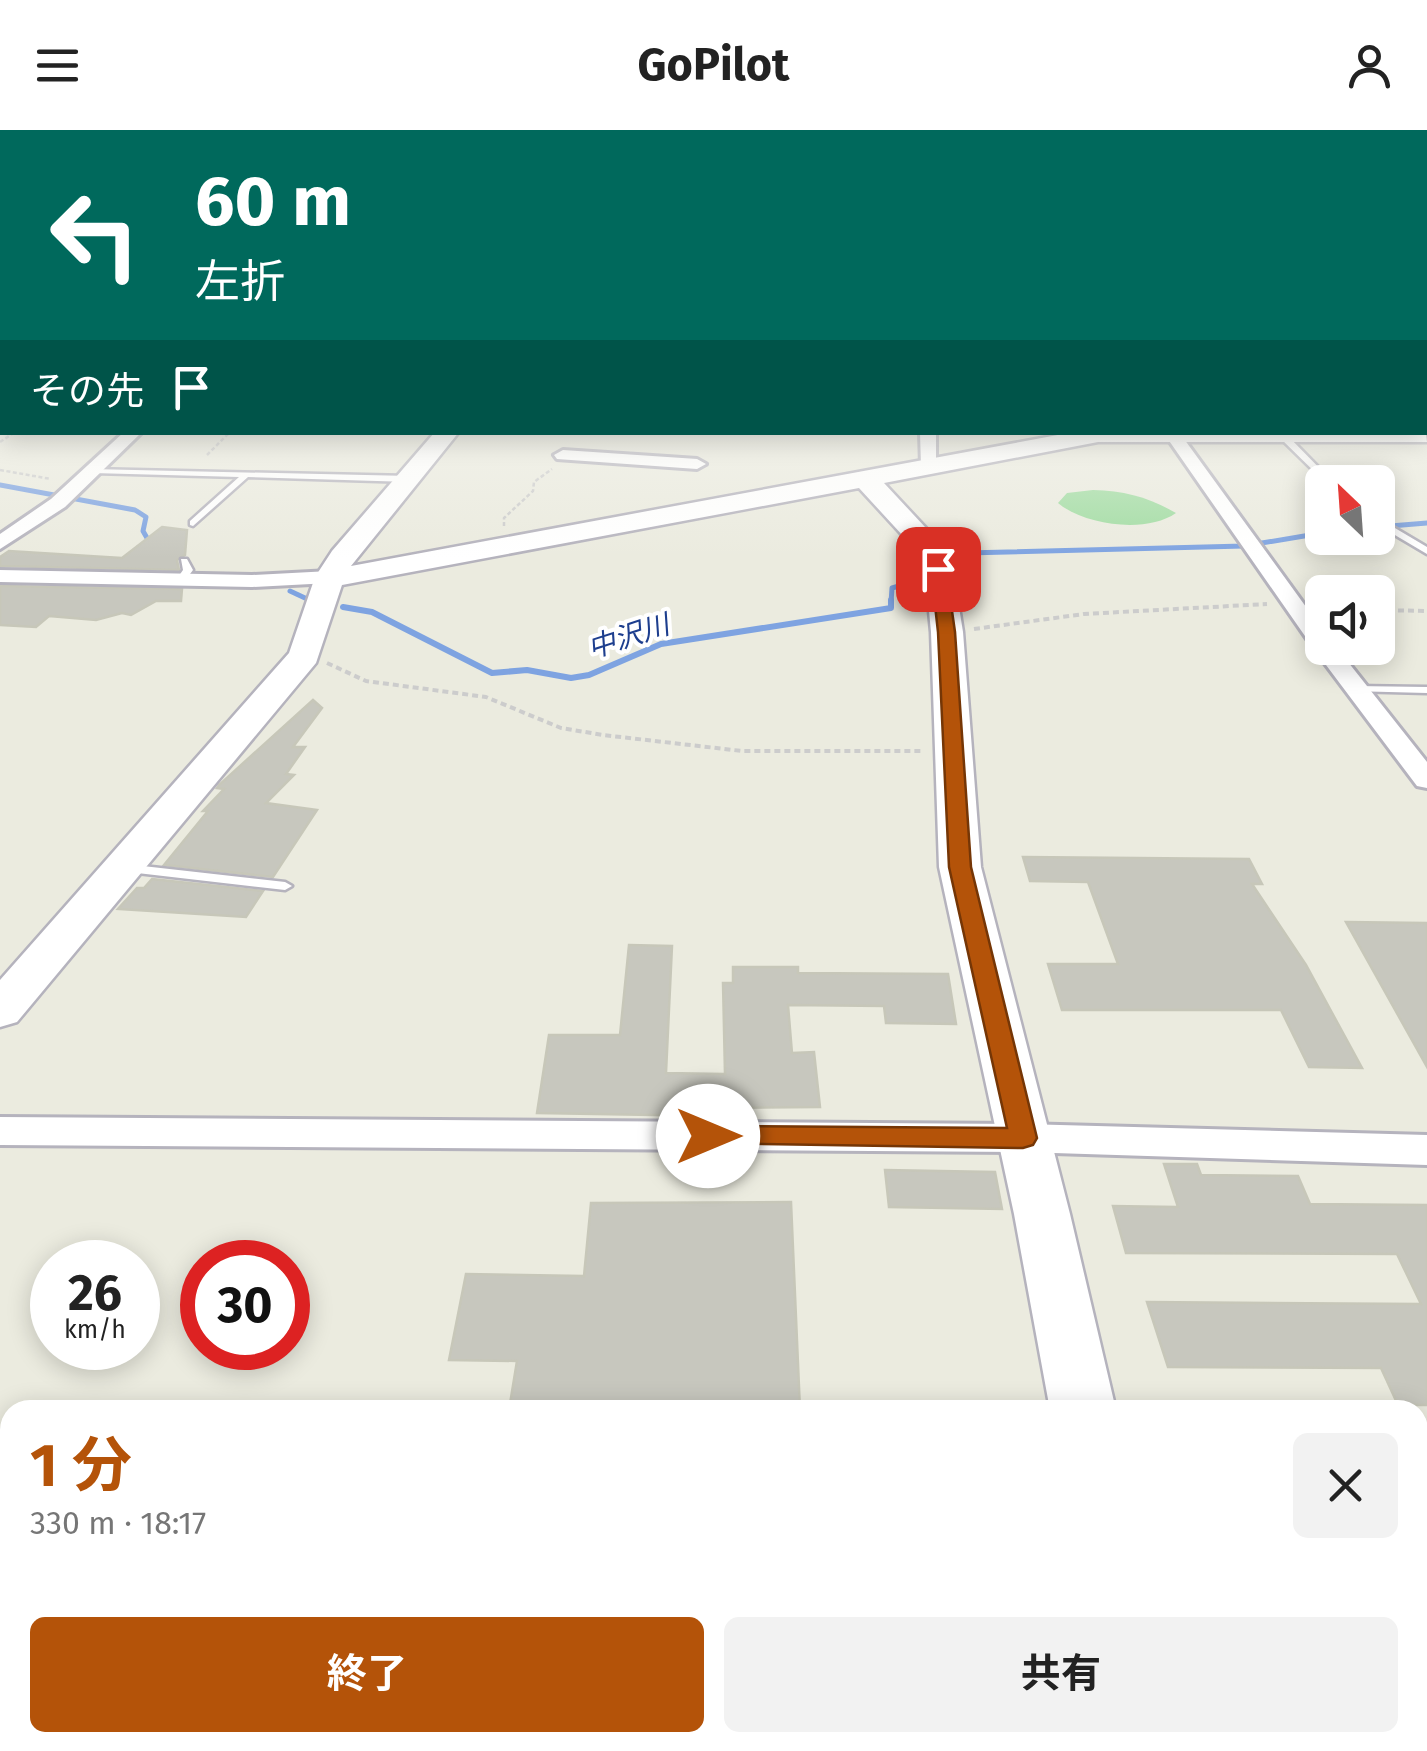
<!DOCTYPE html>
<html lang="ja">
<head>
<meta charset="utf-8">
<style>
	body { margin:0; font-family:"Fira Sans","Noto Sans JP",sans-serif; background:#f2f2f2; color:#222; height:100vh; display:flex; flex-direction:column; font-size:38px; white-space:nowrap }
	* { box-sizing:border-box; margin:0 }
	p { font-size:32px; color:#767676 }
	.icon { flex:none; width:55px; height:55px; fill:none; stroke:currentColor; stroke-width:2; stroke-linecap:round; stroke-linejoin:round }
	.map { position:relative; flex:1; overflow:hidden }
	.sheet { position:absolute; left:0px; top:1270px; width:1428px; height:352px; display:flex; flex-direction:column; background:#fff; border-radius:30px 30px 0 0; box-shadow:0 5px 25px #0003 }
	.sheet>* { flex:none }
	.guide { position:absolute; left:0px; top:0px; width:1428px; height:305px; box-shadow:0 5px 25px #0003; background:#00695c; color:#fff; overflow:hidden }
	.needle { width:65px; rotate:335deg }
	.controls { position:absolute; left:1305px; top:335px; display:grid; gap:20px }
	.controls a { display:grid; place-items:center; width:90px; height:90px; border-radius:15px; background:#fff; box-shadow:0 5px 25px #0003; font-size:50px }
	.speed { position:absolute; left:30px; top:1110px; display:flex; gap:20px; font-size:50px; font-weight:700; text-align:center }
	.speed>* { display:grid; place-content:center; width:130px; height:130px; border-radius:50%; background:#fff; box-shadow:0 5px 25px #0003; line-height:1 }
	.speed small { font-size:25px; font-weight:400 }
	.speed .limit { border:15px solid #d22; background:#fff; color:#111 }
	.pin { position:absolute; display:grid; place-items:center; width:85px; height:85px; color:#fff; margin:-42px; border-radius:20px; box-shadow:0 5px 15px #0006 }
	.me { position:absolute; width:110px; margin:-55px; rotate:90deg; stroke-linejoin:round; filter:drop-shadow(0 0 8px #0008) }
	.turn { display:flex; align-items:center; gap:35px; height:210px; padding:0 30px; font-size:45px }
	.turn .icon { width:130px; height:130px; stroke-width:2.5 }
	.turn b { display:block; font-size:70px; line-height:85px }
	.then { display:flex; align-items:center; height:95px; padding:0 30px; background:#0003; gap:20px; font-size:38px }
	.round { display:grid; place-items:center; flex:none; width:105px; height:105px; border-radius:15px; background:#f2f2f2 }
	.headline { display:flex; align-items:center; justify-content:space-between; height:170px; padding:0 30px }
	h1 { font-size:60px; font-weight:700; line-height:75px; color:#b45309 }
	.primary-button { display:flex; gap:20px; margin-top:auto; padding:20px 30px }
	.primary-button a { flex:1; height:115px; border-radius:15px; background:#b45309; color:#fff; font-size:40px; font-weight:700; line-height:115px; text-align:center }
	.primary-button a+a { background:#f2f2f2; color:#222 }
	header { display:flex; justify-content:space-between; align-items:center; height:130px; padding:0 30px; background:#fff; font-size:45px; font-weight:700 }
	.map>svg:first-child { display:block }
</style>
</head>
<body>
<header><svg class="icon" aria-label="menu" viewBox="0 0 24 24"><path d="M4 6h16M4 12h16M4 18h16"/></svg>GoPilot<svg class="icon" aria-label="person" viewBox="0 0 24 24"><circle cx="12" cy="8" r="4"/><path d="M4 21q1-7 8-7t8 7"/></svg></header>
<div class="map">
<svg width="1427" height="1621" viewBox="0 0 1427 1621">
	<rect width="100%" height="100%" fill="#ebebdf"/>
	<path fill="#a2dca3" d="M1093 360C1125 361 1148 367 1176 383 1146 404 1084 395 1058 373L1067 363Z"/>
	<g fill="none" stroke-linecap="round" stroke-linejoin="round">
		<path stroke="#7ea3e1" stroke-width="5" d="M0 355 135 380 146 387 143 401 151 415
			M1378 397 1427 393
			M952 427 966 423 1244 416 1322 403
			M290 461 305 468
			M891 473 892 458 920 450"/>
		<path stroke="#7ea3e1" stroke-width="6" d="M343 477 372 482 492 543 527 540 571 548 589 545 661 514 891 478V470"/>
	</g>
	<path fill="#c7c7be" stroke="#c7c7b9" stroke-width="2.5" d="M162 397 187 400 185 425 177 430 179 440 0 436V427L9 421 122 428Z
		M0 456 182 459 181 471H156L131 485 122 483 96 490 49 486 36 497 0 495Z
		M313 570 322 578 293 617H305L286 644 294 645 266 673 317 680 273 747 164 735 208 681H203L224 659 217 658 219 655Z
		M1023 727 1249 729 1262 754H1252L1306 835 1362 938 1309 937 1281 880H1062L1048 834H1118L1088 752 1030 751Z
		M152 749 263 761 246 787 118 779 137 758H144Z
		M1346 792 1427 793V937Z
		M629 815 672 816 666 943 725 944 723 853H733V837H798V843L948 844 956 894 886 893 884 876 788 875 792 923 814 922 820 977 712 978V986L537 983 549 905H620Z
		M1164 1034H1197L1201 1045 1298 1046 1310 1074 1427 1075V1275H1398L1381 1238 1168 1237 1147 1172 1421 1174 1397 1124 1126 1123 1113 1076 1178 1077Z
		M885 1040 995 1042 1002 1079 889 1077Z
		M791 1072 800 1280H509L517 1231 449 1230 466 1144 584 1146 591 1073Z"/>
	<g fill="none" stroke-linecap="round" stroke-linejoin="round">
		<defs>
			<path id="lane" d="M1425 277H1427V281H1425Z
				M1278 302H1284L1333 352H1325L1278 306Z
				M90 339 410 346 414 349 410 352 248 347 193 396 190 395V391L239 347 93 343 89 341Z
				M1378 388 1427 417V424L1378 395Z
				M181 429H187L193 440 184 452 181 453 176 450 183 440Z
				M1354 556 1427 557V563L1350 561 1348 559Z
				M125 734 285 752 292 756 285 760 120 741 118 738Z"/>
			<path id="street" d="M2 262V272L0 273V263Z
				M124 302H142L65 377 0 419V404L51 369Z
				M920 302H936V340H924L921 336Z
				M1163 302H1179L1322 499V518H1337L1427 632V658L1417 656 1314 519Z
				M563 320 697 329 706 334 697 339 557 329 554 325Z
				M0 440 252 445 330 441 341 447 330 453 252 457 0 452Z
				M0 987 1023 994 1427 1005V1035L1023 1022 0 1015Z"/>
			<path id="secondary" d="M1425 298 1427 312H1098L884 353 939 412 953 439 963 502 981 737 1070 1084 1116 1280H1050L1014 1084 939 737 931 502 925 439 916 420 859 358 342 455 316 533 17 892 0 897V850L289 523 315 447 332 421 435 302H459L351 436 1074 302H1425Z
				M1116 1612H1196L1197 1621H1117Z"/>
		</defs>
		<use href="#lane" stroke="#b5b3bd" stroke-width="5"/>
		<use href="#street" stroke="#b5b3bd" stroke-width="6"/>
		<use href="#secondary" stroke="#b5b3bd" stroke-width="5"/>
		<path stroke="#ccc" stroke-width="2.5" stroke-dasharray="4 2.5" stroke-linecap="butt" d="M0 312 15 302
			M207 325 230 302
			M0 340 51 349
			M504 396V388L533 361 534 352 552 339"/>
		<path stroke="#ccc" stroke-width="4" stroke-dasharray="6 4" stroke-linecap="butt" d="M1378 480 1427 481
			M974 499 1084 484 1267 474
			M327 533 366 551 486 567 561 598 603 605 742 621H924"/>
		<use href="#lane" fill="#fff" fill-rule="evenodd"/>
		<use href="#street" fill="#fff" fill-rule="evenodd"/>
		<use href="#secondary" fill="#fff" fill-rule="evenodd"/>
	</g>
	<linearGradient id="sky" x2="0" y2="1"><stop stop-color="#7dade5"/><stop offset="0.47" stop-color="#f6f6f1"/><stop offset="1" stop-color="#f6f6f1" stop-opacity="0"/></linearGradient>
	<rect width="1427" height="428" fill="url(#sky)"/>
	<path fill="#b45309" stroke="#753606" stroke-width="2.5" d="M938 434 946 439 955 502 971 737 1037 1008 1033 1015 1023 1018 699 1013 695 1006 699 999 708 996 1007 998 949 737 938 502 931 439Z"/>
	<g text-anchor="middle" stroke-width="8" stroke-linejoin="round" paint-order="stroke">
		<g font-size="28" font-style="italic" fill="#1d3e8e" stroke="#fff">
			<text transform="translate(628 506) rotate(-18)" y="10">中沢川</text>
		</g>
	</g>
</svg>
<div class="controls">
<a><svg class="needle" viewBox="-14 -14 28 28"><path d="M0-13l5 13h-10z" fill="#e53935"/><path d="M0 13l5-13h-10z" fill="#767676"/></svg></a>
<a><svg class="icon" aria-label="sound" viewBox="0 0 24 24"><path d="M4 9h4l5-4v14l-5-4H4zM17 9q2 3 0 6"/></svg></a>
</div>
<div class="speed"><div>26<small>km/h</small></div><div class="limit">30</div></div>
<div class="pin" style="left:938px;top:439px;background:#d93025"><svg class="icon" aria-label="arrive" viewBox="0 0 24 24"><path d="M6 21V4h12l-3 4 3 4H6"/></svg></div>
<svg class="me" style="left:708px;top:1006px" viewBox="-20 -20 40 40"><circle r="19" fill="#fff"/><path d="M0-13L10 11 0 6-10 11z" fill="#b45309"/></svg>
<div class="guide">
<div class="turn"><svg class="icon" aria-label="left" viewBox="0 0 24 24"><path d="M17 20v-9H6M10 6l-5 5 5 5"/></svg><div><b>60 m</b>左折</div></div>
<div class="then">その先<svg class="icon" aria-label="arrive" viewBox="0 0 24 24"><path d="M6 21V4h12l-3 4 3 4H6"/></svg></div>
</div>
<section class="sheet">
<div class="headline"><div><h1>1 分</h1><p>330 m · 18:17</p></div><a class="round"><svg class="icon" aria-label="close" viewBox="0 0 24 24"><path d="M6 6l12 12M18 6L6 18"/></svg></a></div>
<div class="primary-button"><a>終了</a><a>共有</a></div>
</section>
</div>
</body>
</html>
